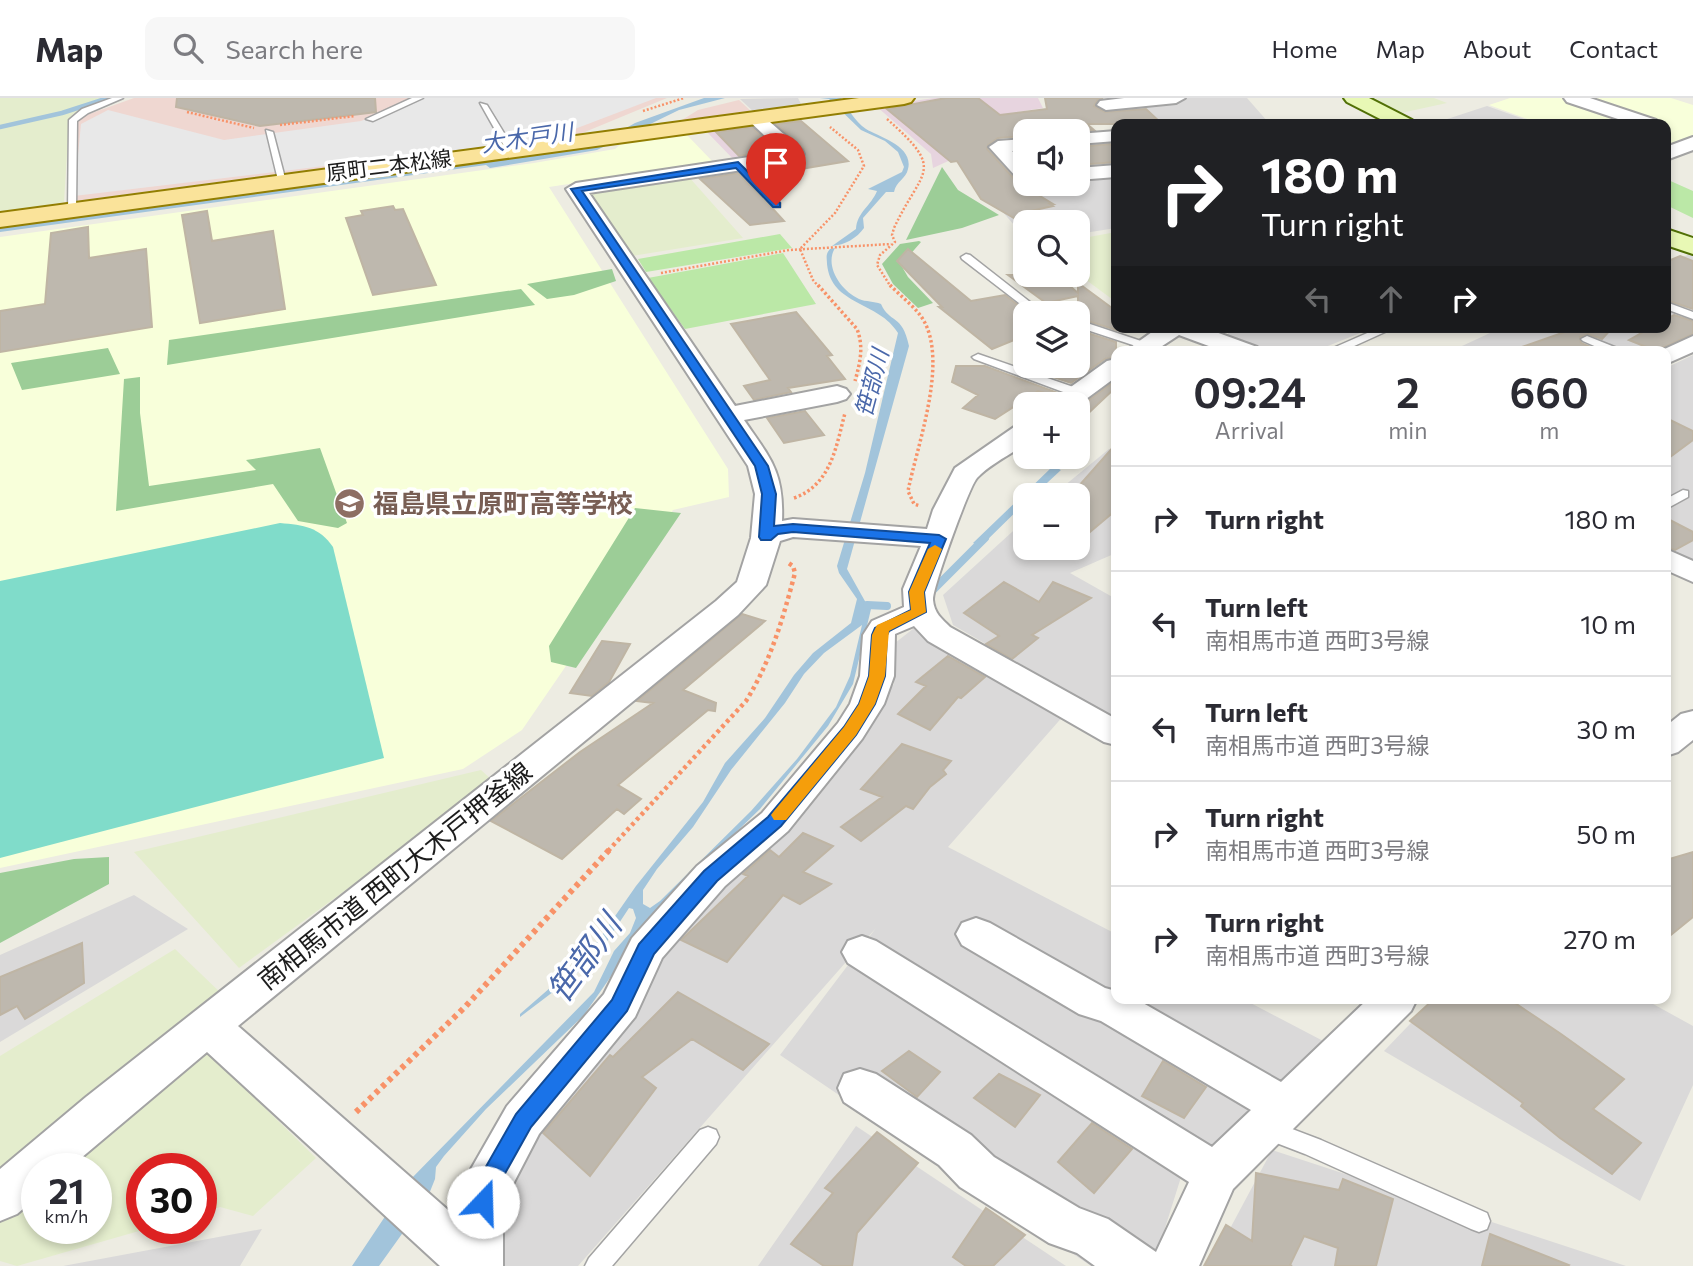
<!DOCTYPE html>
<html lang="en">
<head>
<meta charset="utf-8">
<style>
	body { margin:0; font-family:Commissioner,"Noto Sans JP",sans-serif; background:#f7f7f7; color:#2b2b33; height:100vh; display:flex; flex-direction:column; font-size:26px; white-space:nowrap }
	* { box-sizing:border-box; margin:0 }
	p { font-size:23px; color:#7c7c81 }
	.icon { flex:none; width:38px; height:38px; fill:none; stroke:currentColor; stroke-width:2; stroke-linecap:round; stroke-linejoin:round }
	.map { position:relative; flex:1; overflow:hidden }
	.panel { position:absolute; left:1111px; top:248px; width:560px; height:658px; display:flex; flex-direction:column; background:#fff; border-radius:14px; box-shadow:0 4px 10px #0003 }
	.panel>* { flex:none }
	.top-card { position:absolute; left:1111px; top:21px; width:560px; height:214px; border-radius:14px; box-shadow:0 4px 10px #0003; background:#202124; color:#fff; overflow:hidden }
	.tools { position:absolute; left:1013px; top:21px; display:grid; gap:14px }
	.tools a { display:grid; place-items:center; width:77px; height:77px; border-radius:14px; background:#fff; box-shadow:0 4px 10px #0003; font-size:35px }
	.speed { position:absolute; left:21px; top:1055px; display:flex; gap:14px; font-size:35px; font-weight:700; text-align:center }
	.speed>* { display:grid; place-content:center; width:91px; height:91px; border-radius:50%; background:#fff; box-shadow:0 4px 10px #0003; line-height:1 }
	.speed small { font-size:18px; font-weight:400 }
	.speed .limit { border:10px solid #d22; background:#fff; color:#111 }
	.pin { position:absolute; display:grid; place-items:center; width:60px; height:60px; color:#fff; margin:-72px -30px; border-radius:50% 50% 50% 0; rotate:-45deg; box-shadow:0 0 7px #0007 }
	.pin .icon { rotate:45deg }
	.me { position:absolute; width:77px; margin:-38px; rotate:21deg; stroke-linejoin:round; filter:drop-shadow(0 0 5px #0008) }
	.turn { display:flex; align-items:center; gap:24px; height:147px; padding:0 35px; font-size:32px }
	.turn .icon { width:91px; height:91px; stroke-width:2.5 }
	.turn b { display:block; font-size:49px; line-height:60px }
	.lanes { display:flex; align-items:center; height:66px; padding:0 35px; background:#0003; justify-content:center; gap:35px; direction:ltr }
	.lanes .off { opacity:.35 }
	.eta { display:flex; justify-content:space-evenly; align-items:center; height:119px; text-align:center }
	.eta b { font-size:42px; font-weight:600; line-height:49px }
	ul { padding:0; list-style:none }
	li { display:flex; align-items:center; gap:21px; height:105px; padding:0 35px; border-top:2px solid #e1e1e2 }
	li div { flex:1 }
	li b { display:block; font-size:26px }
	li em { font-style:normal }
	header { display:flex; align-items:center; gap:42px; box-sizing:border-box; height:98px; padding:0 35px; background:#fff; border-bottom:2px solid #e1e1e2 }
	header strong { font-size:33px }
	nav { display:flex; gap:38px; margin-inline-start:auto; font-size:24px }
	.search { width:490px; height:63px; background:#f7f7f7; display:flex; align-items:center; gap:18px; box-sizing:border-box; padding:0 24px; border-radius:14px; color:#7c7c81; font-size:26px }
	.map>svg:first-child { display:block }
</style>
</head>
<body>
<header>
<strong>Map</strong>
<div class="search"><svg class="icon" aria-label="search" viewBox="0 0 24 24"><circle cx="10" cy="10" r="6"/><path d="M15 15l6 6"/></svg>Search here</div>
<nav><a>Home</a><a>Map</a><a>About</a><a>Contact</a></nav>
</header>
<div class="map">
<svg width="1693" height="1168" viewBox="0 0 1693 1168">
	<rect width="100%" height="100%" fill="#edece2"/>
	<path fill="#dad9d9" d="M798 0 803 10 756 16 740 1Z
		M1184 0H1247L1268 24 1300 26H1121L1114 11Z
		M1487 8 1538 26H1432Z
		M1116 38V130L1078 136V124H1026L1025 140 961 65 993 49 1025 46 1026 86H1078V42Z
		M1693 155V236L1657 254H1449L1503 229H1666V165Z
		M1234 229H1375L1313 254H1258L1224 240Z
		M1693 257V467L1666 453V270Z
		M1109 351 1116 353V455L1070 475 1116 501V621L953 527 943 497 1025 422 1026 450H1078V397H1053Z
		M918 527 1065 616 948 749 1116 836V901H1243L1327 945 1182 1076 1153 1168H1091L780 957 876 830 578 1168H497L493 1164 512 1063 716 786 783 738 833 674 894 586 895 545Z
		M134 797 188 831 0 944V857Z
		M1434 901H1644L1693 928V987L1640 1103 1384 953Z
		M856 1028 1066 1168H758Z
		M1272 1052 1626 1168H1210Z
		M262 1131 240 1168H63Z"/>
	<path fill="#efd7d1" d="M134 0H667L580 36 76 103 78 20Z
		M739 2 754 16 690 25 682 22 698 12Z"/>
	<path fill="#e7d4df" d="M935 0H1038L1043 10 961 23 979 49 933 70 931 56 876 8Z
		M753 26 785 54 736 64 707 34Z"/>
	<path fill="#f8ffda" d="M1510 0H1671L1693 7V38L1689 43 1666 52V26H1541L1489 7Z
		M687 37 713 64 549 89 728 371 729 399 673 412 522 632 463 671 0 770V139L534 65 615 51 627 41Z"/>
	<path fill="#e4edcd" d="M0 0H114L73 16 69 24 64 104 0 115Z
		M1372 0H1434L1447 5 1401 15Z
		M688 78 743 140 632 158 587 93Z
		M1116 134V204L1078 176V141Z
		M481 672 494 684 239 870 134 754Z
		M175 851 225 899 0 1082V958Z
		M208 954 316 1060 253 1118 220 1109 201 1115V1071H142V1130L146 1131 17 1168 0 1163V1118L37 1087V1130H96V1071H55L187 959Z"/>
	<path fill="#bbe8a7" d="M1666 81 1693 93V120L1666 107Z
		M780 136 792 150 646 174 638 161Z
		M783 155 816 206 685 231 648 180Z"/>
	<path fill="#9ccd97" d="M942 69 958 92 999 117 962 130 906 142Z
		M919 143 921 144 901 167 908 179 933 205 918 210 893 186 882 166 900 146Z
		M612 171 616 183 574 197 547 201 527 186Z
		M521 191 535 207 167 267 169 242Z
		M108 250 120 276 22 292 11 265Z
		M140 279V315L149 388 256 372 246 362 320 350 347 425 338 430 298 423 273 386 116 413 124 281Z
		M635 410 681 415 576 570 551 564 549 548Z
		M109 759V786L0 845V775L74 761Z"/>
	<path fill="#80dcca" d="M280 425C304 427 319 429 333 449L384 660 0 760V483Z"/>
	<path fill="#e8e8e8" d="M416 0H656L559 37 507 46 74 98 81 26 108 12 224 42 361 23Z"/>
	<path fill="#a2c4db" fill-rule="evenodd" d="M704 0H725L679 12 597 52 490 70 486 67 0 134V130L50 122 593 49 635 25Z
		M820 0H841C848 10 855 24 866 31 879 39 914 48 908 71 906 81 896 83 894 94H886L863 120 864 130C857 140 845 147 832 148L856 131C857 114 871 108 877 93L868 91 902 74 904 69 898 54 885 43 861 32 829 1Z
		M835 150C824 168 841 193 859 201 866 204 874 203 881 206 890 226 902 215 909 248L847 471 866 505 879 507 876 511H871L853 586 828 628 760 711 698 771 628 854 584 917 486 1011 444 1058 436 1069 435 1081 427 1101 379 1168H352L408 1084 594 894 614 853 630 835 636 820 633 811 629 810 602 851 574 878 520 919V916L574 869 597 844 636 788 703 704 725 665 765 620 794 577 813 555 851 525 857 501 839 475 837 468 865 375 898 235C879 203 831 208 827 166 827 159 825 157 830 151ZM862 527 850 578 836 609 797 661 751 713 660 803 650 810 643 806V792L657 771 693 729 731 672 785 605 804 576 824 555Z
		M1052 369 1061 372 1034 397H1026L1025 405 981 448 973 445Z"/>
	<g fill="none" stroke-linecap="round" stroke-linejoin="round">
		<path stroke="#a2c4db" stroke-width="4.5" d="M0 29 62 15 108 0"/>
		<path stroke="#a2c4db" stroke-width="6" d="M1051 375 1069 359"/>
		<path stroke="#a2c4db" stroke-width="8" d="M932 493 985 440
			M867 507 887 508"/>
	</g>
	<path fill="#beb8ae" stroke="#bfb5a4" stroke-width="2" d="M177 0H375L376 14 260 28 176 9Z
		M946 0H978L1000 17 1047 11 1045 0H1103L1098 1 1094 8 1105 14 1146 11 1162 26H1087L1094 32 1026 33V38L998 40 988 47 987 51 1017 84 1053 106H1050L1053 108 1026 114V127L981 101 957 63 951 64 887 11Z
		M801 23 848 63 759 78 754 73 789 68 804 61V51L776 26Z
		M752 29 776 52 739 58 716 34Z
		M1110 46 1116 52V64L1078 67V49Z
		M738 75 773 111 784 123 750 127 700 81Z
		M393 108 395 112 403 111 436 187 373 197 346 120 363 117 361 113Z
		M207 113 212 143 273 133 285 211 200 225 182 117Z
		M88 129 89 160 146 151 152 229 0 254V213L45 206 51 135Z
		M908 151 971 203 1005 197 1026 213V237L992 251 939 209H942L897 163Z
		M1680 158 1693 163V211L1666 202V164Z
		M1008 177H1057L1078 195V185L1116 213V232L1078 220V198L1046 205Z
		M796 214 832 257 827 258 845 281 788 290 791 294 754 302 744 288 770 282 731 226Z
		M1674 217 1693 223V236L1656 253 1629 242 1652 229H1666V221Z
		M1579 229H1613L1602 241 1588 236 1580 239 1581 245 1593 250 1589 254H1519V250Z
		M1078 232 1116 244V259L1105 261 1071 285 1020 268H1078Z
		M956 268H985L1058 295 1054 298 1038 293 995 321 963 310 978 297 952 284Z
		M1116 282V289L1078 325V310Z
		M805 313 824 337 784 345 767 320Z
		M1666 320 1693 333V342L1666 362Z
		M1116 346V412L1078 444V389Z
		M1666 420 1693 434V442L1675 452 1666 449Z
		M1004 484 1039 504 1053 484 1091 500 1032 537 1038 540 1012 561 986 546 999 538 964 515Z
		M742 516 765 523 683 592 716 605 715 613 708 612 618 687 641 701 624 716 617 711 562 761 491 723 580 654 653 605 637 603Z
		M602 543 630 546 609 584 592 598 570 595Z
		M948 558 985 579 961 600 958 599 930 632 898 616 926 588 916 584Z
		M902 646 951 663 943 672 946 676 930 689 913 711 906 708 861 743 841 729 882 699 861 691Z
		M803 735 833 748 803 774 831 786 800 806 783 797 727 864 681 842 748 778 743 776 770 752 779 759Z
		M1693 754V819L1666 841V762Z
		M82 845 84 885 25 921 17 908 0 917V879Z
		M678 894 769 946 743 972 692 941 642 979 656 990 590 1078 543 1035 610 957 613 959Z
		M1434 901H1509L1561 936 1624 981 1593 1011 1641 1045 1612 1076 1560 1040 1521 1008 1523 1005 1410 923Z
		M909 953 940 974 917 999 882 973Z
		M1163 963 1206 989 1184 1020 1142 998Z
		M999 976 1040 997 1015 1029 974 1000Z
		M1092 1025 1132 1051 1094 1095 1058 1064Z
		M877 1034 918 1065 857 1135 852 1168H824L791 1146 833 1095 825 1090Z
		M1256 1075 1339 1092 1343 1081 1393 1101 1376 1168H1335L1338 1150 1304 1138 1290 1167 1292 1168H1204L1226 1127 1252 1143Z
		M986 1110 1025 1137 993 1168H966L953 1159Z
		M1490 1136 1569 1167 1568 1168H1482Z"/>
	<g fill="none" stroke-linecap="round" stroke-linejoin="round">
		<defs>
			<path id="lane" d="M112 0H123L88 15 77 23 76 112 68 114 69 22 82 11Z
				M412 0H423L373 23 366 21Z
				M480 5 487 7 515 53 514 55 507 53Z
				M266 32 273 34 286 84 278 82Z
				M735 65H741L780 105V109H774L735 69Z
				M966 156 970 157 1044 215H1032L962 161 961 159Z
				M1666 204 1693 214V221L1666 211Z
				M1078 222 1150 246 1152 248 1142 250 1078 229Z
				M1381 229H1396L1341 254H1324Z
				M1587 238 1622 252 1624 254H1608L1583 243 1581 241Z
				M978 256 1082 292 1084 295 1078 299 1074 298 974 261 972 259Z
				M1683 392 1688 393V399L1666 411V401Z
				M1266 1021 1321 1042 1487 1115 1490 1123 1487 1131 1479 1134 1471 1131 1305 1056 1258 1038 1255 1031 1258 1024Z
				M708 1029 716 1032 719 1039 716 1046 612 1168H585L589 1160 700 1032Z"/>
			<path id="street" d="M1124 0H1185L1176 5 1106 12 1097 7 1100 3Z
				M1564 0H1590L1656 22 1659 26H1633L1567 4Z
				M756 16 762 17 802 52 804 56 802 60 789 65 589 95 735 308 837 288 846 291 850 296 846 301 837 304 744 322C771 361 784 374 782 423L793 421 927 431 933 412 955 370 1017 327 1026 325V346C1011 356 989 367 977 380 969 389 932 491 933 502 934 515 942 521 950 529L1116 621V647L1104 644 928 543 914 528 895 536 894 578 884 606 862 641 788 733 725 788 662 860 635 919 539 1036 511 1090 503 1122V1168H440L207 954 68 1071H37V1099L17 1116 0 1123V1071L86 999 716 503 737 484 751 440 755 396 748 368 566 91 576 85 782 54 747 21ZM793 439 921 448 903 491 904 509 872 523 863 537 860 578 850 606 838 625 762 715 697 768 632 840 604 896 507 1008 471 1071 456 1119 238 928 738 517 766 487 780 443Z
				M1116 33V43L1078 46V36Z
				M1693 39V52L1666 62V49Z
				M1026 41V52L1012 53 1026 66V84L1019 82 989 49 998 43Z
				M1116 67V79L1078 82V70Z
				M1159 229H1202L1257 249 1260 254H1225L1179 237 1153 254H1124Z
				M1693 238V254L1666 266V254H1658Z
				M1116 261V279L1078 307 1050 306 1054 301 1107 263Z
				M1666 451 1693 463V484L1666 472Z
				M1693 613V642L1678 654 1666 658V628L1681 616Z
				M976 820 990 825 1105 890 1116 893V901H1136L1281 984 1368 901H1417L1411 913 1233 1091 1199 1168H1095L1077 1155 1049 1145 960 1089 939 1067 844 1004 838 990 844 976 860 971 876 976 971 1037 994 1059 1079 1110 1108 1121 1156 1154 1189 1084 848 865 842 854 848 843 862 838 876 843 1212 1049 1251 1012 1101 923 1079 916 962 847 956 836 962 825Z"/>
			<path id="secondary" d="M1344 0H1369L1412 22 1415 26H1390L1347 4Z
				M1666 131 1693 140V156L1666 147Z"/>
			<path id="primary" d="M859 0H914L911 4 904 6 0 129V115Z"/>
		</defs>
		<use href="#lane" stroke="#a3a3a3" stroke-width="3"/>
		<use href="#street" stroke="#a3a3a3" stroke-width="4"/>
		<use href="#secondary" stroke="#517006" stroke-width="4"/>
		<use href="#primary" stroke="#927e02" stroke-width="4"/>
		<path stroke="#f89268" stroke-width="2.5" stroke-dasharray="2 2" stroke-linecap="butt" d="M643 13 684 0
			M187 14 254 30
			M887 21C947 74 922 70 894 130L892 137 895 144 880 157 877 167 891 189
			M280 27 355 18
			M661 175 789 152 891 146
			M819 189 813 182 800 151 835 115 864 68 858 52 830 29"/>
		<path stroke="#f89268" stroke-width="3.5" stroke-dasharray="2.5 2.5" stroke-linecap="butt" d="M818 187 857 231C864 249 860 265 855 283
			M890 187C902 200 919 211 926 227 946 271 917 348 908 393L914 406 920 408
			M794 400C831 387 836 349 845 315"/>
		<path stroke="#f89268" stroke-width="4.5" stroke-dasharray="3.5 3.5" stroke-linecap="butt" d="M608 753 746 603C771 563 783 520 795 475L793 468 787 464"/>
		<path stroke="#f89268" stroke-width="6" stroke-dasharray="4.5 4.5" stroke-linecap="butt" d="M356 1014 466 908 610 751"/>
		<use href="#lane" fill="#fff" fill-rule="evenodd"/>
		<use href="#street" fill="#fff" fill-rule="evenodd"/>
		<use href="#secondary" fill="#e8f8b5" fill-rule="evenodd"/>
		<use href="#primary" fill="#fae39a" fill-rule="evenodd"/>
	</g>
	<path fill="#1a73e8" stroke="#114b97" stroke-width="2" d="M738 64 780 105V109H773L736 70 582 93 768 368 776 396 774 428 793 426 939 437 946 441 924 494 926 514 889 533 887 537 885 578 875 606 856 637 781 728 717 783 654 856 627 913 531 1029 498 1088 491 1111 483 1114 475 1111 472 1104 476 1086 516 1016 612 902 639 846 704 773 768 719 844 629 859 606 869 578 872 537 875 530 911 512 909 494 930 445 793 434 778 436 771 442H761L759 439 762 396 755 368 571 91Z"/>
	<path fill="#f59e0b" d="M935 447 942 451 924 494 926 514 889 533 885 578 875 606 856 637 786 722H774L771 717 774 713 844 629 859 606 869 578 872 537 877 527 911 512 909 494 928 451Z"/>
	<defs>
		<symbol id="school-disc" viewBox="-11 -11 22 22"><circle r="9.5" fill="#8d6e63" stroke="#fff"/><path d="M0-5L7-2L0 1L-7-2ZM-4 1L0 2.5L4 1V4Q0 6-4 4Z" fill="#fff"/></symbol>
	</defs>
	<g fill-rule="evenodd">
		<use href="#school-disc" x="332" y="388" width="35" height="35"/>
	</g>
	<g text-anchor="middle" stroke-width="7" stroke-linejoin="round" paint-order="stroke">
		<g font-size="21" fill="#1c1c1c" stroke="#fff">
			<text transform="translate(389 68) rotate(-7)" y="7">原町二本松線</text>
		</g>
		<g font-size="23" font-style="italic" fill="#4a68aa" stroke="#fff">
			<text transform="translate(527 40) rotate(-8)" y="8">大木戸川</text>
			<text transform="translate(872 285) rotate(-75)" y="8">笹部川</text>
		</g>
		<g font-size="26" font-weight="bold" fill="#785e54" stroke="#fff" text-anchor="start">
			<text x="373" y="415">福島県立原町高等学校</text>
		</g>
		<g font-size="26" fill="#1c1c1c" stroke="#fff">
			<text transform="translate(395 778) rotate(-39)" y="9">南相馬市道 西町大木戸押釜線</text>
		</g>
		<g font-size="33" font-style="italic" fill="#4a68aa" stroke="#fff">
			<text transform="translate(584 860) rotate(-54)" y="12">笹部川</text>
		</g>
	</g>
</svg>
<div class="tools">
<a><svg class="icon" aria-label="sound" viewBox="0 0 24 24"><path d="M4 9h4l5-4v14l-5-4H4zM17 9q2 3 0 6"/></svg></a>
<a><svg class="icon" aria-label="search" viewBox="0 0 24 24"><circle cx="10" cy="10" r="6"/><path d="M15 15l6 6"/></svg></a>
<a><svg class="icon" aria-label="layers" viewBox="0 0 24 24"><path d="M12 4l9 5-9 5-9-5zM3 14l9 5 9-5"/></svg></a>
<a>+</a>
<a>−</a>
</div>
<div class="speed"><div>21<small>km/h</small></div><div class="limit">30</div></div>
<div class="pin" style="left:776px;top:107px;background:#d93025"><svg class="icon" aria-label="arrive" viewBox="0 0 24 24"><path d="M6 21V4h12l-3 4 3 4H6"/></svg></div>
<svg class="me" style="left:483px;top:1104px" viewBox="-20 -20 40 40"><circle r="19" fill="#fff"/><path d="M0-13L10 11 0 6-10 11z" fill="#1a73e8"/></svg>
<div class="top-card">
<div class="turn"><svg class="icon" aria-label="right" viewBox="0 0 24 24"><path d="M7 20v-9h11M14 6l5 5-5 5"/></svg><div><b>180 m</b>Turn right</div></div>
<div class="lanes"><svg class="icon off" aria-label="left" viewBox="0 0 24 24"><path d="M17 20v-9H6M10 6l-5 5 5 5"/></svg><svg class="icon off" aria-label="ahead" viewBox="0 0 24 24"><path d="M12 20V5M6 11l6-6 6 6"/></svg><svg class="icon" aria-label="right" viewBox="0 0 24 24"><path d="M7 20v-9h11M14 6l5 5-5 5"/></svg></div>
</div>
<section class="panel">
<div class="eta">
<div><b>09:24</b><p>Arrival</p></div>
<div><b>2</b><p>min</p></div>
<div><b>660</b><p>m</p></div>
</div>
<ul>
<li><svg class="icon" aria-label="right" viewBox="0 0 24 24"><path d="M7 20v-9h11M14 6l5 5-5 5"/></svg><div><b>Turn right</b></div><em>180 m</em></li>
<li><svg class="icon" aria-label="left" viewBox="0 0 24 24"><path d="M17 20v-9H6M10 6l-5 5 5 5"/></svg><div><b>Turn left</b><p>南相馬市道 西町3号線</p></div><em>10 m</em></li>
<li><svg class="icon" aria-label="left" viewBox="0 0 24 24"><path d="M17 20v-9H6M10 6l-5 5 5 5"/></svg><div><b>Turn left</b><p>南相馬市道 西町3号線</p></div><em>30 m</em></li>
<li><svg class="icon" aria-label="right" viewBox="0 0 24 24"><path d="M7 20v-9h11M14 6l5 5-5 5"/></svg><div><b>Turn right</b><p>南相馬市道 西町3号線</p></div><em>50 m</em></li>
<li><svg class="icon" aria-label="right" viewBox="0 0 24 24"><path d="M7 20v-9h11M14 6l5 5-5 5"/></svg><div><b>Turn right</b><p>南相馬市道 西町3号線</p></div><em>270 m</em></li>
</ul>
</section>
</div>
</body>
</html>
